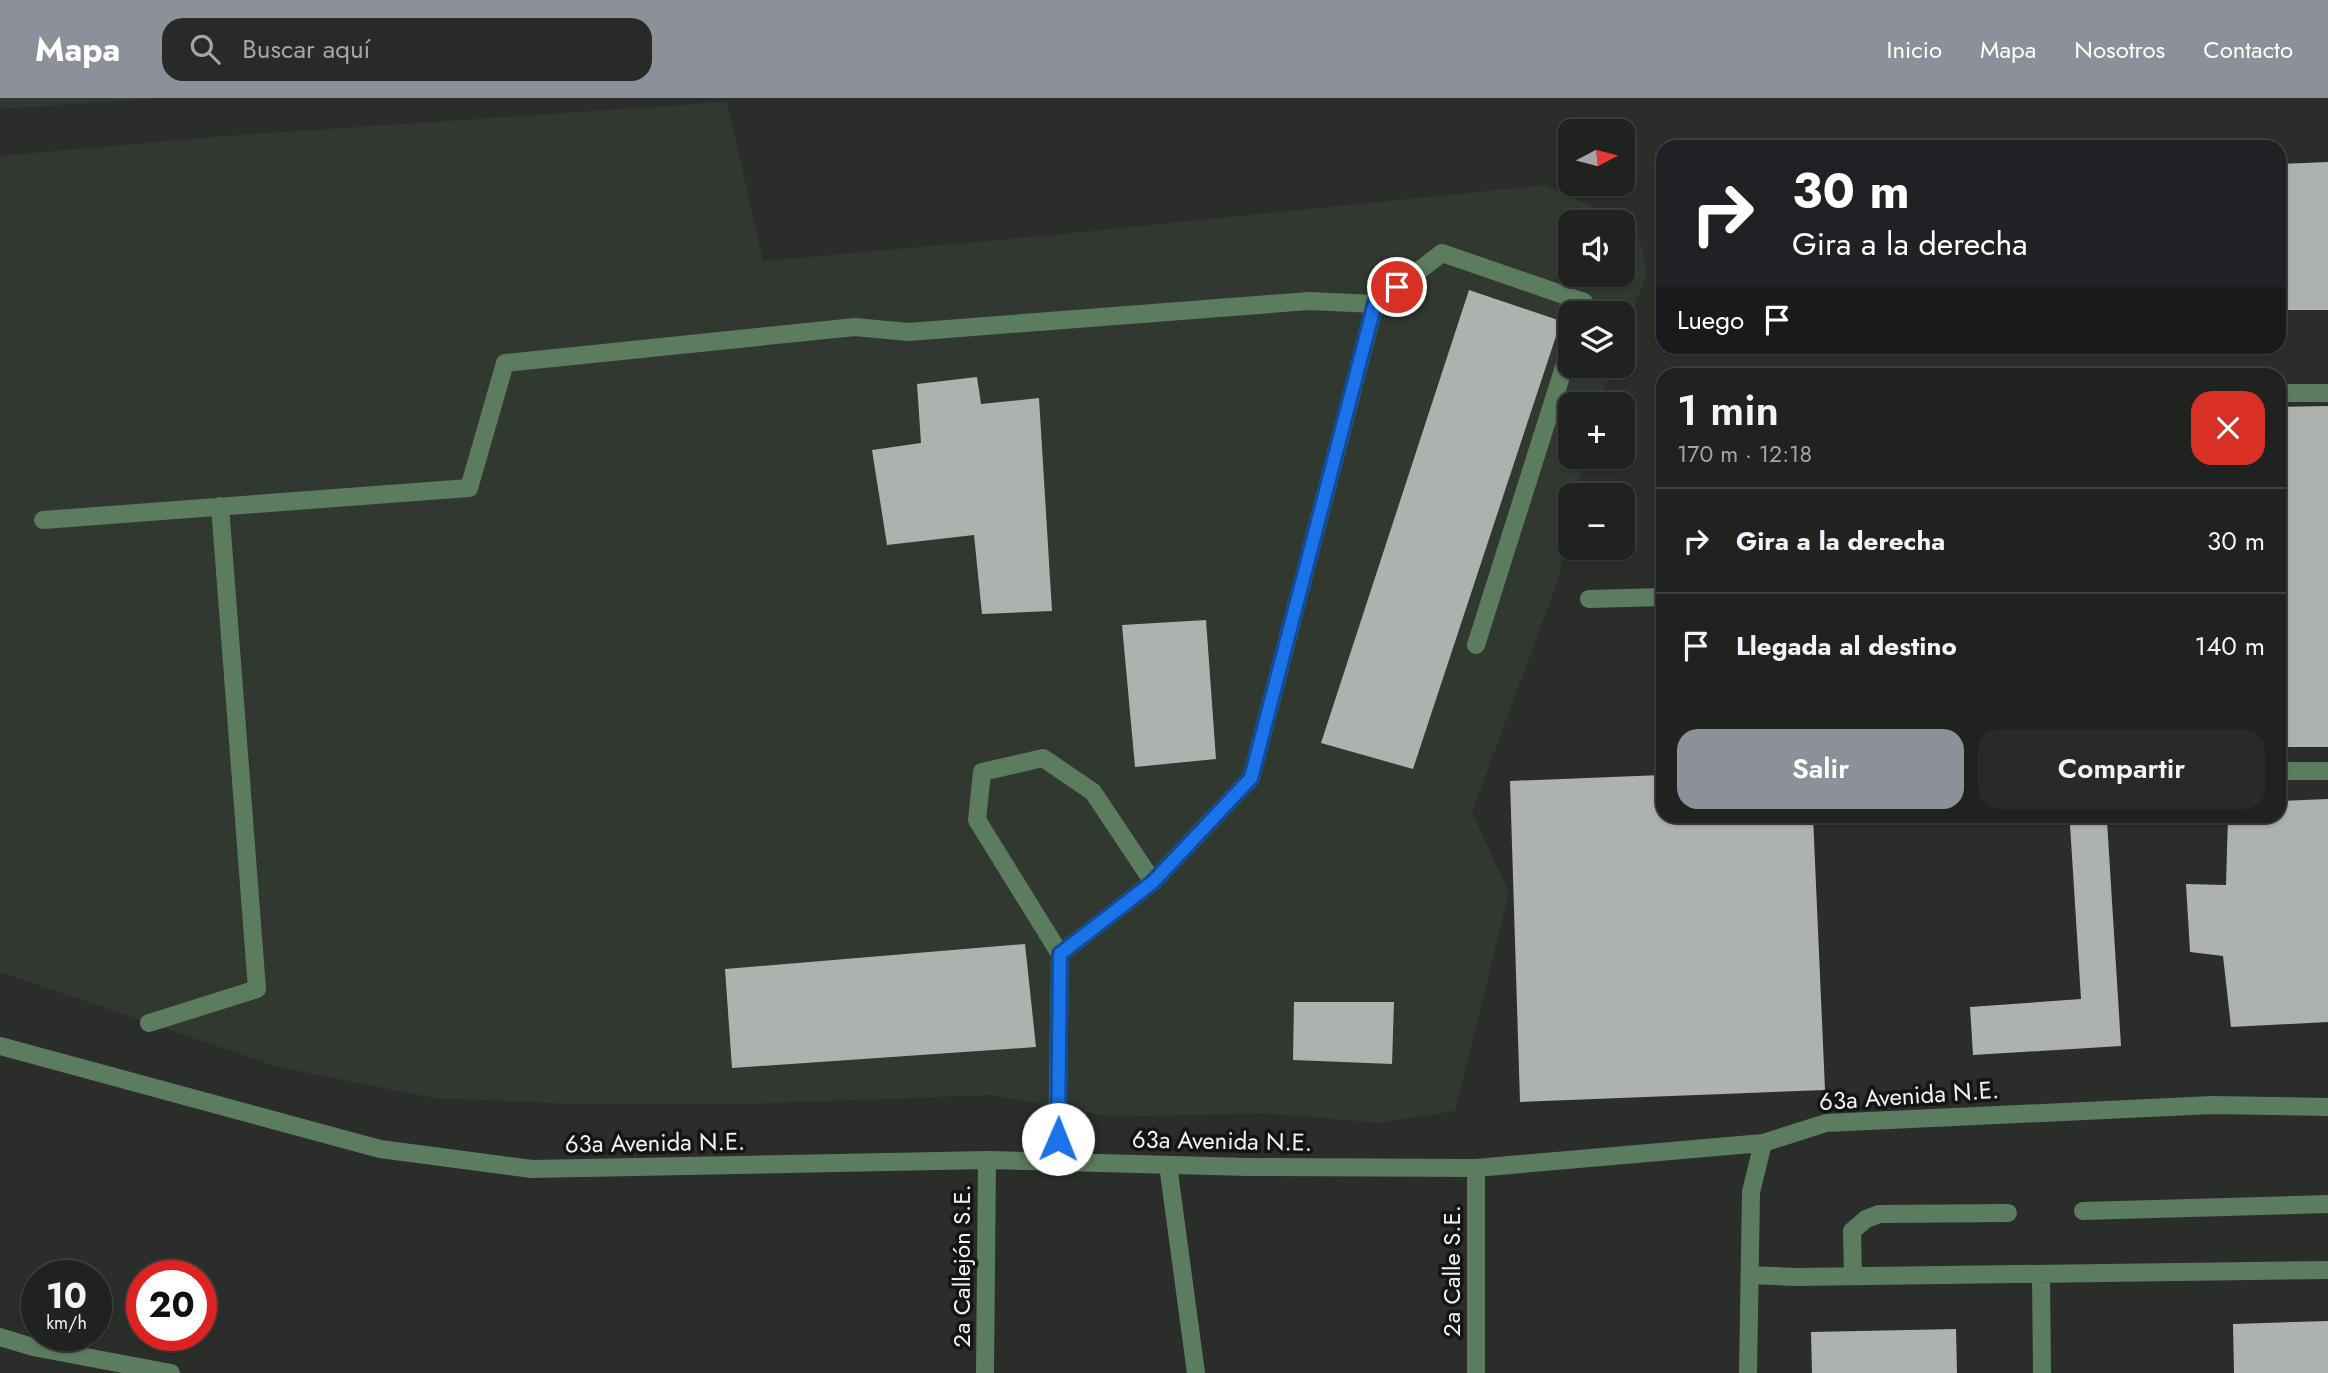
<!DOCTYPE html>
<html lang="es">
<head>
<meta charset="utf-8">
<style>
	body { margin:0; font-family:Jost,sans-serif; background:#282a29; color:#f1f3f6; height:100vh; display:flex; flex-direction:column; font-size:26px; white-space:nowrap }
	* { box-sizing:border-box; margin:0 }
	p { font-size:23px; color:#a2a4a5 }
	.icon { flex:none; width:38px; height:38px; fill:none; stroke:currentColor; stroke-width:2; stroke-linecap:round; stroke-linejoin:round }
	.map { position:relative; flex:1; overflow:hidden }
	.sheet { position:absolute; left:1656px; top:270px; width:630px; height:455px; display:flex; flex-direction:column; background:#202220; border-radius:21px; box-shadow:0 2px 5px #0004,0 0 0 2px #3d3f3e }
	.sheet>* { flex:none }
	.banner { position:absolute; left:1656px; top:42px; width:630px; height:214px; border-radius:21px; box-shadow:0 2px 5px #0004,0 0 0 2px #3d3f3e; background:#202124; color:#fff; overflow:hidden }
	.needle { width:46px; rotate:83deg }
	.buttons { position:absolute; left:1558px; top:21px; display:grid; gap:14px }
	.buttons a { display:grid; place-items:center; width:77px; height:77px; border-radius:14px; background:#202220; box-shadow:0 2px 5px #0004,0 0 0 2px #3d3f3e; font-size:35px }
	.speed { position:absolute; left:21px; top:1162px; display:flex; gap:14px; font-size:35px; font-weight:700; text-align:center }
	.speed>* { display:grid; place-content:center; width:91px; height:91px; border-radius:50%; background:#202220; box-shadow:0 2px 5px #0004,0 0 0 2px #3d3f3e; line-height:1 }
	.speed small { font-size:18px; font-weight:400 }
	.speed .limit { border:10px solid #d22; background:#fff; color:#111 }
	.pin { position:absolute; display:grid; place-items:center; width:60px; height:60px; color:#fff; margin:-30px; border:4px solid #fff; border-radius:50%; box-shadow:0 2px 7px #0007 }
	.me { position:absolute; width:77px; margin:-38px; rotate:1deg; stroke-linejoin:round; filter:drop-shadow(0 0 5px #0008) }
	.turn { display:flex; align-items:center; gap:24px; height:147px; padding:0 21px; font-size:32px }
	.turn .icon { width:91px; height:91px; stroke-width:2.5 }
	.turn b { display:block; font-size:49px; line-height:60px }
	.then { display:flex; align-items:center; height:66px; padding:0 21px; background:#0003; gap:14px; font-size:26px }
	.round { display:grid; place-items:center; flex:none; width:74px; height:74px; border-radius:21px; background:#282a29 }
	.head { display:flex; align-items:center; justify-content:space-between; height:119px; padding:0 21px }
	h1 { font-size:42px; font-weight:600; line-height:52px }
	.button { display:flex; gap:14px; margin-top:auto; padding:14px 21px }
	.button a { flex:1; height:80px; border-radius:21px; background:#8c9099; color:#fff; font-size:28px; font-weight:600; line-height:80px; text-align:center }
	.button a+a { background:#282a29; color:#f1f3f6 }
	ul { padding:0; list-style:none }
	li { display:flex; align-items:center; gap:21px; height:105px; padding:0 21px; border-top:2px solid #3d3f3e }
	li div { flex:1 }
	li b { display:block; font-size:26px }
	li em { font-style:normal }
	header { display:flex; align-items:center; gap:42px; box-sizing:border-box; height:98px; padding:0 35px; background:#8c9099; color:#fff }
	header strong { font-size:33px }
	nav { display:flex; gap:38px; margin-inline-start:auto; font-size:24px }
	.search { width:490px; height:63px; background:#282a29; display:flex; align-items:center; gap:18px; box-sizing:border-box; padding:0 24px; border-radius:21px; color:#a2a4a5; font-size:26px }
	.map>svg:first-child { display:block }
</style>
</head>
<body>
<header>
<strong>Mapa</strong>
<div class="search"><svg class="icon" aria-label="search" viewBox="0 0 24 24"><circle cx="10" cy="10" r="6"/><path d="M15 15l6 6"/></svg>Buscar aquí</div>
<nav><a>Inicio</a><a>Mapa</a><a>Nosotros</a><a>Contacto</a></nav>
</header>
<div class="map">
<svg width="2328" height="1275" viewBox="0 0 2328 1275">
	<rect width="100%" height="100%" fill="#2a2d2a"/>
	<path fill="#303830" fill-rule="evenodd" d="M0 0H163L0 11Z
		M727 4 763 163 1042 138 1545 87 1637 129 1647 175 1622 242V215H1570V268H1613L1598 306H1570V359H1584L1576 397H1570V428L1557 485 1472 714 1509 795 1455 1013 1380 1025 1262 1015 1113 1019 991 997 745 1006H570L434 1000 278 969 0 874V58L225 38ZM1570 124H1622V177H1570Z"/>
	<path fill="#adb2ae" d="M2328 64V212H2278V66Z
		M1469 192 1561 223 1413 671 1321 645Z
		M977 279 981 306 1039 300 1052 513 982 516 974 437 887 447 872 352 921 345 917 286Z
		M2328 308V649H2278V309Z
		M1206 522 1216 661 1135 669 1122 527Z
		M1662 677V718H1813L1825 992 1520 1004 1510 683Z
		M2328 701V924L2231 929 2223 858 2190 854 2186 786 2226 787 2228 718H2278V703Z
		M2107 723 2121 948 1973 957 1970 909 2081 901 2070 727Z
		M1025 846 1036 949 732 970 725 871Z
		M1294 904H1394L1392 966 1293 962Z
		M2328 1223V1275H2234L2233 1226Z
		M1956 1231 1957 1275H1812L1811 1234Z"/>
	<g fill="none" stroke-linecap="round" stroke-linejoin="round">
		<path stroke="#5c7c60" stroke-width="18" d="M2278 295H2328
			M43 422 469 390 505 265 855 229 908 234 1309 203 1375 206
			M1589 501 1662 499
			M1476 547 1570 250
			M2278 673H2328
			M1060 856 977 722 982 674 1043 660 1093 694 1153 784
			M149 925 257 891 220 408
			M0 948 380 1051 532 1071 987 1062 1248 1069 1476 1070 1763 1045 1826 1025 2212 1007 2328 1009
			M1057 1063 1060 856 1153 784 1251 680 1375 206 1442 155 1584 204 1581 215
			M1168 1067 1196 1275
			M1476 1070V1275
			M2083 1113 2328 1106
			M2041 1176 2042 1275
			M1750 1177 1795 1179 2328 1172
			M1853 1178 1852 1133 1866 1121 1879 1116 2008 1115
			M0 1239 33 1249 171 1275
			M985 1275 987 1062
			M1748 1275 1751 1094 1763 1045"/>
	</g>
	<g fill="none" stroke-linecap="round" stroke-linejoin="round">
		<defs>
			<path id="route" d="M1058 1041 1060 856 1153 784 1251 680 1375 205 1397 189"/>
		</defs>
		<use href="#route" stroke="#114b97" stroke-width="18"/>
		<use href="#route" stroke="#1a73e8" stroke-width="12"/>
	</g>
	<g text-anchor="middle" stroke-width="7" stroke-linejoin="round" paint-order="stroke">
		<g font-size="24" fill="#f0f3f1" stroke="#131514">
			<text transform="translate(1909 998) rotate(-4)" y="8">63a Avenida N.E.</text>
			<text transform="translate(1222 1043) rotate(1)" y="8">63a Avenida N.E.</text>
			<text transform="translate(655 1045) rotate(-1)" y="8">63a Avenida N.E.</text>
			<text transform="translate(962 1168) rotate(-90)" y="8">2a Callejón S.E.</text>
			<text transform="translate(1452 1173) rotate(-90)" y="8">2a Calle S.E.</text>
		</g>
	</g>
</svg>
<div class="buttons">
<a><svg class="needle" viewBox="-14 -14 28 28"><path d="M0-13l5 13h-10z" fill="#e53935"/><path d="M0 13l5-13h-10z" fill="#a2a4a5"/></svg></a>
<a><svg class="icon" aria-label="sound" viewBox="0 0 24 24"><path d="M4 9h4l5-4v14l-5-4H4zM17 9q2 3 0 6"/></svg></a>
<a><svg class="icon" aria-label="layers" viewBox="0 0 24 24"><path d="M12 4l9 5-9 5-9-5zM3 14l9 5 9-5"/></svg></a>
<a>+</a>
<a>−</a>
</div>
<div class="speed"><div>10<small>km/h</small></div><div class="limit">20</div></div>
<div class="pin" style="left:1397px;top:189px;background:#d93025"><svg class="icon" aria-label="arrive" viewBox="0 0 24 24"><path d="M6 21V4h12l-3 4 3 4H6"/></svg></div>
<svg class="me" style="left:1058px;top:1041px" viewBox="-20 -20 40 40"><circle r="19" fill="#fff"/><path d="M0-13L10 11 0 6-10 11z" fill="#1a73e8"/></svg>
<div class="banner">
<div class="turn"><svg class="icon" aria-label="right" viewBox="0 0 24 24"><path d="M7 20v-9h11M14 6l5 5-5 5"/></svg><div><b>30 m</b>Gira a la derecha</div></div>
<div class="then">Luego<svg class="icon" aria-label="arrive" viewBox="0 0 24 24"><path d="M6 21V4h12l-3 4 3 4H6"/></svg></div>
</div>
<section class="sheet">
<div class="head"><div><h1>1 min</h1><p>170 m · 12:18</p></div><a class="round" style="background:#d93025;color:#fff"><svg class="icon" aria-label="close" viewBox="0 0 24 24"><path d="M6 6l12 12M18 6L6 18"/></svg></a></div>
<ul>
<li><svg class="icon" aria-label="right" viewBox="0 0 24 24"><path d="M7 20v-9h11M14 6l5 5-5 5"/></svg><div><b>Gira a la derecha</b></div><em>30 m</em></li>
<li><svg class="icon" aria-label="arrive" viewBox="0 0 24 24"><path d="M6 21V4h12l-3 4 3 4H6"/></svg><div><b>Llegada al destino</b></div><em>140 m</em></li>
</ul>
<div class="button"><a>Salir</a><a>Compartir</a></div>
</section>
</div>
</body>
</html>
